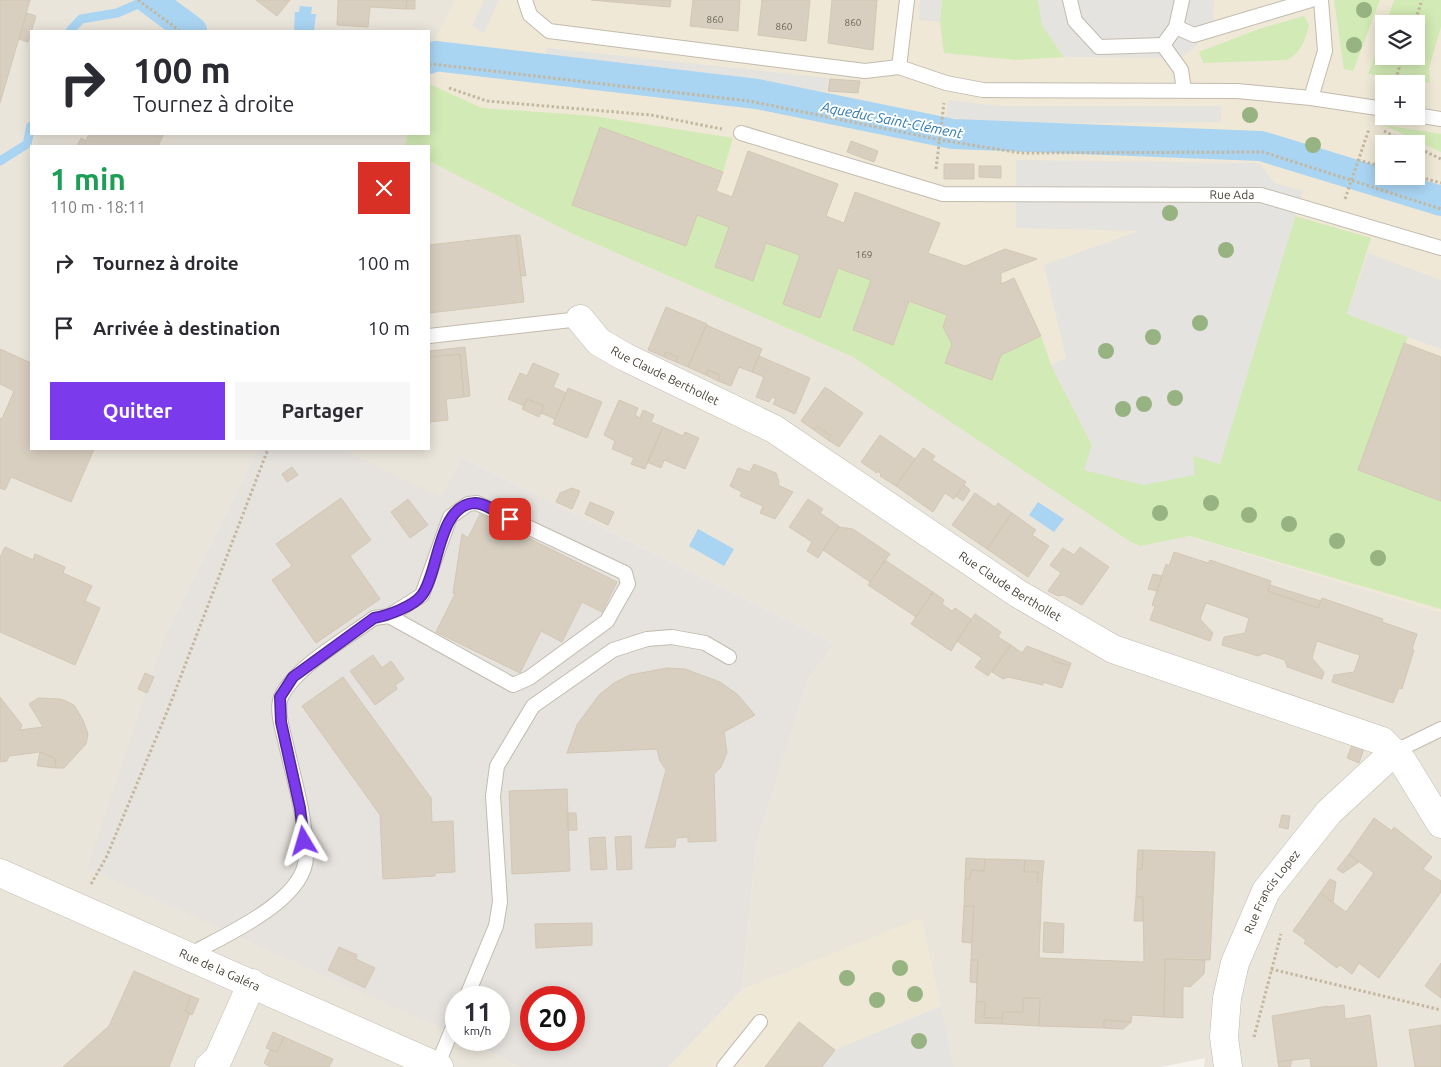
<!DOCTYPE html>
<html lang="fr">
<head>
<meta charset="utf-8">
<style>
	body { margin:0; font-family:Ubuntu,sans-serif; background:#f7f7f7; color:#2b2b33; height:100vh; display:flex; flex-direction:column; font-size:19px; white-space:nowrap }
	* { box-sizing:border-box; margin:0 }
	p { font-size:16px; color:#7c7c81 }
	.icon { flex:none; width:28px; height:28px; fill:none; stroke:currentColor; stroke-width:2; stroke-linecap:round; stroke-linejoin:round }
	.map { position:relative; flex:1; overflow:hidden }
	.panel { position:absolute; left:30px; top:145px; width:400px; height:305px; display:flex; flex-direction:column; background:#fff; border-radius:0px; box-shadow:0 2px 12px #0003 }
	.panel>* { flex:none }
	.top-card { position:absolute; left:30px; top:30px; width:400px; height:105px; border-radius:0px; box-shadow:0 2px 12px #0003; background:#fff; color:#2b2b33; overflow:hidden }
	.buttons { position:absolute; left:1375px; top:15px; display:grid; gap:10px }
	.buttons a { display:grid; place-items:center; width:50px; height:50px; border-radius:0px; background:#fff; box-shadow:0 2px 12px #0003; font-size:25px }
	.speed { position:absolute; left:445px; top:986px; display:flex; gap:10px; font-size:25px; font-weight:700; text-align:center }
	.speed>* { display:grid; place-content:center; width:65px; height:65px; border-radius:50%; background:#fff; box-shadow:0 2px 12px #0003; line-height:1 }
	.speed small { font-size:12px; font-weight:400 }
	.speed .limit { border:8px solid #d22; background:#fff; color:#111 }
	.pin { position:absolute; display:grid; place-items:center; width:42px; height:42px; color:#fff; margin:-21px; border-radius:10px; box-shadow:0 2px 8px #0006 }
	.me { position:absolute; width:55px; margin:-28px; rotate:353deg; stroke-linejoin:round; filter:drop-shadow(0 0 4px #0008) }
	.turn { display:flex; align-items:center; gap:18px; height:105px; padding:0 20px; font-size:22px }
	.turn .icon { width:65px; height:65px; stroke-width:2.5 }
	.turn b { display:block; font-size:35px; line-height:42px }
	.round { display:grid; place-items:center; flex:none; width:52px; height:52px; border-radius:0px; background:#f7f7f7 }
	.head { display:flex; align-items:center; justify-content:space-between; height:85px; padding:0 20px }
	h1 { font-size:30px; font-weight:600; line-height:38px; color:#1e9e55 }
	.button { display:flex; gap:10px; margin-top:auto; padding:10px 20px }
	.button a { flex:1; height:58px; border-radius:0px; background:#7c3aed; color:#fff; font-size:20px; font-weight:600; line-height:58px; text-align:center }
	.button a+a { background:#f7f7f7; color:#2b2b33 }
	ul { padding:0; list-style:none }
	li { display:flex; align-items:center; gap:15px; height:65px; padding:0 20px }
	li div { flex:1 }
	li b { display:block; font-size:19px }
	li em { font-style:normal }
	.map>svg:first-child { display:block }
</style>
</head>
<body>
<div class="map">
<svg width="1441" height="1067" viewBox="0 0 1441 1067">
	<rect width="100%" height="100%" fill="#f6f3ec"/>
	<path fill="#eae5da" d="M0 0H456L429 53V31H31V134H407L405 146H31V449H258L166 633 420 1017 456 1035V1040H466L520 1067H0Z
		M429 161 571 233 853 357 1141 546 1188 536 1441 612V1067H1204L1205 1058 1161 1067H954L921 919 742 990 756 845 808 680 835 644 462 458 441 498 341 449H429Z"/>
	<path fill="#e6e2dd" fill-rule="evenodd" d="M258 449H341L441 497 462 458 835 644 808 680 756 845 742 990 668 1067H520L466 1040H499V998H456V1035L87 868 166 633ZM531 998H574V1040H531Z"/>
	<path fill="#efe8d6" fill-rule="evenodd" d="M456 0H1441V612L1189 536 1141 546 853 357 571 233 429 161V146H405L407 134H429V53ZM1384 24H1416V56H1384ZM1384 84H1416V116H1384ZM1384 144H1416V176H1384Z
		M921 918 954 1067H668L742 990Z"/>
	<path fill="#d2eab5" d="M942 0H1038L1042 25 1064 57 1016 60 944 53 940 23Z
		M1334 0H1380L1353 71 1344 69Z
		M1394 0H1441V27L1429 68 1430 83 1368 74 1384 31V56H1416V24H1386Z
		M1304 16 1309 25C1305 40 1301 53 1287 60L1203 63 1199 52 1259 29Z
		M429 84 482 108 594 116 733 138 723 172 600 127 572 205 686 246 697 215 729 227 715 267 752 281 766 243 800 255 783 304 820 318 838 268 871 280 854 331 893 345 909 301 947 315 943 327 952 344 945 363 1001 355 1041 336 1051 365 1092 445 1193 456 1220 463 1295 216 1371 238 1347 314 1408 337 1358 470 1441 501V609L1189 536 1141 546 1131 542 853 357 571 233 429 161V146H405L407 134H429Z
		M1384 125 1441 134V152Z"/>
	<path fill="#e5e3e0" d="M484 0H499L484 33 472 26Z
		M920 0H941L940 22 919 20Z
		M1038 0H1214L1213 23 1195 47 1180 58 1064 57 1042 25Z
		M547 48 829 78 826 91 545 61Z
		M948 100 1001 106H1221V122L998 124 946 117Z
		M1016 160 1259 163 1275 183 1303 191 1220 464 1193 456 1195 475 1143 485 1084 470 1092 445 1051 365 1066 358 1044 265 1139 231 1016 228Z
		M1368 253 1441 280V349L1347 314Z
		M941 1006 954 1067H822L835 1050Z"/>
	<path fill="#a9d4f2" d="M300 6 312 7 311 14H316L314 31H294L295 12H299Z
		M1038 502 1064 519 1054 532 1029 515Z
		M698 529 734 549 724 566 689 546Z"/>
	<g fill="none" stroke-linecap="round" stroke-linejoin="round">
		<path stroke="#a9d4f2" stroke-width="9" d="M70 31 81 19 117 13 147 0
			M0 161 27 144 31 126"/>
		<path stroke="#a9d4f2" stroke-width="30" d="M150 0 192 31
			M429 59 435 56 757 94 953 134 1261 146 1441 201"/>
	</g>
	<path fill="#d8cfc1" stroke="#d3c7b4" d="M0 0H30L0 103Z
		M256 0H290L277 16Z
		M338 0H407L406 9 370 7 368 27 337 25Z
		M407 0H415V9H406Z
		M591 0H671L670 7Z
		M693 0H740L738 31 690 26Z
		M762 0H810L806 41 758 35Z
		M832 0H877L873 50 828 43Z
		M27 13 36 16 28 42 19 39Z
		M830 79 860 81 858 93 828 91Z
		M600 127 723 172 716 191 732 197 748 151 838 184 826 216 844 223 855 192 940 223 928 253 965 266 1005 249 1037 259 1001 273V284L1014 278 1041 336 1001 355 992 380 945 363 952 344 943 327 947 315 909 301 893 345 853 330 871 280 838 268 820 318 783 304 800 255 766 243 753 281 715 267 729 227 697 215 686 246 572 205Z
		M89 134H164L158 146H77L81 138 86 141Z
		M851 141 878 151 874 162 847 152Z
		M944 164H974V179H944Z
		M979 166H1001V178L979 177Z
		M516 235 524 302 429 313V245Z
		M516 235H520L526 276H521Z
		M666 307 707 324 688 367 676 362 678 357 666 352 664 357 648 350Z
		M706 325 762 349 752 372 739 367 731 386 718 381 720 375 708 370 706 375 688 367Z
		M1404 343 1441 357V501L1358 470Z
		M465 347 470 396 464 397 460 354 429 357V351Z
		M0 349 31 363V449H94L71 502 11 477 5 490 0 488V418L2 419 14 391 0 384Z
		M666 352 678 357 676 362 664 357Z
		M460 354 464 397 446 399 448 420 429 422V357Z
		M759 356 810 378 795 414 773 404 776 399 772 397 769 402 756 397 764 377 752 372Z
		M533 363 559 374 553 387 566 393 555 419 541 413 544 406 527 399 524 406 508 399 520 373 527 376Z
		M708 370 720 375 718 381 706 375Z
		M825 387 863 413 839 447 828 440 831 436 817 426 814 430 801 421Z
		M568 388 602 402 587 438 553 424Z
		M527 399 544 406 539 417 522 409Z
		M619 400 638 408 635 415 640 418 643 410 654 415 651 422 663 427 645 469 631 464 634 458 612 449 615 441 604 435Z
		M817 426 831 436 828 440 814 430Z
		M663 427 683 436 685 432 699 438 685 469 664 460 661 468 647 462Z
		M880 435 915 459 896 486 880 476 881 474 878 471 877 473 861 462Z
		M923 448 935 456 932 460 966 482 954 499 945 493 933 512 896 486Z
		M754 464 776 473 779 482 778 485 793 492 775 519 760 513 763 506 740 496 742 492 730 486 738 468 750 472Z
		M292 467 298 475 287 482 282 474Z
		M964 485 970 490 963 501 956 496Z
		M572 488 580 491 572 509 556 502 560 493Z
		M975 493 995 507 998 503 1012 513 987 549 952 525Z
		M341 498 371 540 350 556 380 599 316 643 272 580 292 566 276 544Z
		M408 499 428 525 410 538 391 512Z
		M808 499 823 509 820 513 839 526 818 558 807 551 812 542 789 527Z
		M590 502 614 512 608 525 585 514Z
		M1012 513 1036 530 1032 535 1049 546 1028 577 987 549Z
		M480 514 617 582 602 612 582 602 562 642 541 631 520 673 436 632 455 594 453 593 462 534 468 538Z
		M839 527 853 529 890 554 870 582 823 550Z
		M5 547 33 560 35 554 65 567 63 573 92 586 85 601 100 608 75 665 0 632V557Z
		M1080 547 1109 567 1082 605 1064 595 1058 596 1048 591 1061 573 1050 565 1063 548 1074 555Z
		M1174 552 1208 563 1210 560 1271 581 1268 591 1318 608 1322 598 1383 619 1382 622 1417 634 1412 649 1414 650 1402 689 1399 688 1393 703 1332 682 1334 675 1354 672 1360 655 1338 648 1317 641 1312 658 1324 672 1322 679 1287 667 1285 660 1264 653 1258 656 1222 645 1224 637 1245 633 1249 618 1206 603 1200 619 1213 633 1210 641 1150 620 1155 606 1152 605 1162 576 1166 564 1169 566Z
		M885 560 933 592 916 617 868 585Z
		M1153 574 1162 576 1157 591 1148 589Z
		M1270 585 1321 601 1318 608 1268 591Z
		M933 592 944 600 942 604 952 611 955 608 971 619 951 651 911 624Z
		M975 614 1001 632 998 637 1011 645 988 676 975 667 982 658 957 641Z
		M1011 645 1022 653 1027 646 1053 656V661L1070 666 1062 688 1043 682V685L1008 677 1003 679 992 672Z
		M373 655 382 668 391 661 404 679 395 685 397 689 375 705 350 671Z
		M1053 656 1071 663 1070 666 1053 661Z
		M667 668 685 669 720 682 737 694 755 715 724 732 727 752 721 767 714 774 716 841 688 842V837L676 838 675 847 645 848 666 770 660 761 657 749 567 753 577 725 599 695 614 683 630 675Z
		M145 673 154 677 147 693 138 689Z
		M343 677 431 798 432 822 453 821 455 872 435 873V876L383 879 380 815 302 706Z
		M0 697 22 725 20 730 43 727 29 704 38 698 61 699 74 705 83 720 88 734 86 744 64 768H56L55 758 40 752 9 756 7 761 0 762Z
		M1352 745 1364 748 1359 763 1347 758Z
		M40 752 55 758 56 768 37 766Z
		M567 789 570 871 512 874 509 791Z
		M567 813H576L577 830H568Z
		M1282 815 1290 816 1288 829 1279 827Z
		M1374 818 1392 831 1394 827 1432 857 1423 869 1441 881V892L1379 978 1359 963 1352 974 1340 965 1337 968 1304 943 1306 940 1293 931 1320 893 1346 912 1374 873 1349 854Z
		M631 836 632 869 617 870 615 837Z
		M605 837 607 869 591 870 589 838Z
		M1138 850H1143L1142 869H1137Z
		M1143 850 1215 852 1210 960 1165 959 1164 1017 1132 1015 1131 1022 1104 1020V1028L1039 1026 1040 998H1023V1012H1003L1002 1018H984L985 1002H976L978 960H971L974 906H964L965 879H970L971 870 984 871 985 859H994L1025 860 1024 872H1038L1037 882H1042L1039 958 1144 962 1143 897H1136L1137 869H1142Z
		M1349 854 1359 862 1343 873 1337 869Z
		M966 858 985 859 984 871 971 870 970 879H965Z
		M1025 860 1044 861 1042 882H1037L1038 872H1024Z
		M1330 879 1336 882 1333 902 1320 893Z
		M1136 897H1143V921H1134Z
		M964 906H974L972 943 962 942Z
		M1044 922 1064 924 1063 953 1043 952Z
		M592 923V945L536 948 535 924Z
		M339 947 357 955 356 959 375 968 365 988 328 970Z
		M1165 959 1205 960 1204 974 1190 987 1183 986V1018L1164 1017Z
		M971 960H978L977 983 970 982Z
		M1441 963V998L1425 986Z
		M134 971 191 996 185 1011 190 1013 169 1067H63L109 1026Z
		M191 996 199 999 192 1015 185 1011Z
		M1023 998H1040L1039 1026 1002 1024 1003 1012H1023Z
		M976 1002H985L984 1018H1002V1024L975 1023Z
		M1344 1005 1345 1019 1370 1015 1377 1067H1311L1310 1058 1278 1062 1272 1016 1328 1006 1329 1007Z
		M1104 1020 1131 1022 1123 1029 1104 1028Z
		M799 1022 835 1050 822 1067H765Z
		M1441 1025V1067H1415L1409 1030Z
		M273 1032 284 1037 277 1052 266 1048Z
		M284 1037 333 1059 329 1067H270L264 1063 270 1050 277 1052Z
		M1292 1060 1290 1067H1279L1278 1062Z"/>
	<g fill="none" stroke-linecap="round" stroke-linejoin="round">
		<defs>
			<g id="service">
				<path d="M525 0 530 15 549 31 865 71 899 67 946 83 983 90 1237 91 1311 98 1384 109"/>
				<path d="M1070 0 1075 21 1099 47 1163 45 1176 27 1182 0"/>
				<path d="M1176 27 1194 35 1311 0"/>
				<path d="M1163 45 1181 70 1184 90"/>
				<path d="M899 67 907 0"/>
				<path d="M1311 98 1325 51 1321 0"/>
				<path d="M1416 115 1441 119"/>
				<path id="s1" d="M741 133 943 194 1261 195 1441 248"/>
				<path d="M429 336 580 319"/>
				<path d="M1394 752 1441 729"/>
				<path d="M189 955C223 936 306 901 306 856 306 818 294 780 286 744 283 731 275 708 282 695 297 666 347 638 374 618L389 616 513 685 529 678 607 621 628 584 625 573 477 503 468 504 450 517 422 595 389 616"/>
				<path d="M466 998 496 926 500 902 493 796 497 766 533 706 613 650 647 639 672 637 705 643 729 657"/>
				<path d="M437 1066 456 1020"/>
				<path d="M724 1067 760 1022"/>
			</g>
			<g id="minor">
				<path id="s2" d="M580 319 599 342 625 357 774 429 1017 593 1113 649 1382 741 1403 762 1441 824"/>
				<path id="s3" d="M0 873 439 1067"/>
				<path d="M209 1067 218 1059 252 983"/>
				<path id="s4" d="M1228 1067 1224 1037 1227 998 1235 963 1266 891 1329 812 1394 752"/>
			</g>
		</defs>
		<use href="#service" stroke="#c2bbae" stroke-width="16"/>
		<use href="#minor" stroke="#c2bbae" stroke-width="29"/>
		<path stroke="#c4b79f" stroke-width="3" stroke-dasharray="2.5 2.5" stroke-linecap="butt" d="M138 0 180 31
			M1414 24 1422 0
			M429 65 432 64 749 101 941 140 1021 153 1263 152 1441 209
			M1394 84 1403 56
			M449 88 487 101 651 115 722 129
			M1384 131 1410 144
			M1416 147 1441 159
			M1358 160 1384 167
			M936 169 944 103
			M1416 176 1441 183
			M1345 199 1369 129
			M91 884 106 858 169 707 268 449
			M1271 969 1441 1010
			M1254 1037 1281 934"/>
		<use href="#service" stroke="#fff" stroke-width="14"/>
		<use href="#minor" stroke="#fff" stroke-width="28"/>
	</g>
	<g fill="#97b381">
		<circle cx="1364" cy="10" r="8"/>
		<circle cx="1354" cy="45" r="8"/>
		<circle cx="1250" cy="115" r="8"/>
		<circle cx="1313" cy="145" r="8"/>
		<circle cx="1170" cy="213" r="8"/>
		<circle cx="1226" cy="250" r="8"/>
		<circle cx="1200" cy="323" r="8"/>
		<circle cx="1153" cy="337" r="8"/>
		<circle cx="1106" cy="351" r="8"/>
		<circle cx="1175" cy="398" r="8"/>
		<circle cx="1144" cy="404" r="8"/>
		<circle cx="1123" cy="409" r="8"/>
		<circle cx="1211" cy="503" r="8"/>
		<circle cx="1160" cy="513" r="8"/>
		<circle cx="1249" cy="515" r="8"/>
		<circle cx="1289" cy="524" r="8"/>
		<circle cx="1337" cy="541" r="8"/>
		<circle cx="1378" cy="558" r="8"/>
		<circle cx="900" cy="968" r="8"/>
		<circle cx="847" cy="978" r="8"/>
		<circle cx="915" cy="994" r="8"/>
		<circle cx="877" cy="1000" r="8"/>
		<circle cx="919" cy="1041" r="8"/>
	</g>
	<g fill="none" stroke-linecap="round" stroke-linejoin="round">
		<defs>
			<path id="route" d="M304 841 300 808 281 722 280 697 293 677 374 618C387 616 414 606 422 595 439 573 438 504 475 503 485 503 500 514 510 519"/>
		</defs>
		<use href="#route" stroke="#51269a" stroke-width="12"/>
		<use href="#route" stroke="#7c3aed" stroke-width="9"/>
	</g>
	<g text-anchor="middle" stroke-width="4" stroke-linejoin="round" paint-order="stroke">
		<g font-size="10" fill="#6e675b">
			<text x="715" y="23">860</text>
			<text x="853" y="26">860</text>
			<text x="784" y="30">860</text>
			<text x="864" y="258">169</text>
		</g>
		<g font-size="12" fill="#4b4439" stroke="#fff">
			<text dy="4" stroke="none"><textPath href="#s1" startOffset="500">Rue Ada</textPath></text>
			<text dy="4" stroke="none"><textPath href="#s2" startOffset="104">Rue Claude Berthollet</textPath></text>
			<text dy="4" stroke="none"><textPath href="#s2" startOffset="509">Rue Claude Berthollet</textPath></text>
			<text dy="4" stroke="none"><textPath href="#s4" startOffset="186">Rue Francis Lopez</textPath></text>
			<text dy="4" stroke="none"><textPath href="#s3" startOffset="240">Rue de la Galéra</textPath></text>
		</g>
		<g font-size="14" font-style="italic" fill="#2e7ab2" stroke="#fff">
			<text transform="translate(892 120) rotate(11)" y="5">Aqueduc Saint-Clément</text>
		</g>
	</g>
</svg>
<div class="buttons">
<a><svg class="icon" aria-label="layers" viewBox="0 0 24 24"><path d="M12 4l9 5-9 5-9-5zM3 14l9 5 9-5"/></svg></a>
<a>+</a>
<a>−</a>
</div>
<div class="speed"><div>11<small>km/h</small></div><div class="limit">20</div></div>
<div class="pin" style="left:510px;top:519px;background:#d93025"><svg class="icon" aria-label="arrive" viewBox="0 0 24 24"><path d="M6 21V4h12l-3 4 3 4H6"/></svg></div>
<svg class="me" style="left:304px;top:841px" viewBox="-20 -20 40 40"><path d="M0-17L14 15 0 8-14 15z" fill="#7c3aed" stroke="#fff" stroke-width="4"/></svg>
<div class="top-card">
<div class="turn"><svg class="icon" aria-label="right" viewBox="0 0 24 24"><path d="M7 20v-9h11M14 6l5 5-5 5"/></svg><div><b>100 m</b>Tournez à droite</div></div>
</div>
<section class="panel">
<div class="head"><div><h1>1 min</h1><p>110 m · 18:11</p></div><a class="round" style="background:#d93025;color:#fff"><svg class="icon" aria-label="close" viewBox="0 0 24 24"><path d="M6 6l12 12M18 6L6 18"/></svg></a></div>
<ul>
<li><svg class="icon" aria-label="right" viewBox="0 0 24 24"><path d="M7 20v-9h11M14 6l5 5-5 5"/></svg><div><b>Tournez à droite</b></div><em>100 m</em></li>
<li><svg class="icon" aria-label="arrive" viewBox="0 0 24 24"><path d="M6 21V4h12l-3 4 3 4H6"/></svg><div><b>Arrivée à destination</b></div><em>10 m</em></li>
</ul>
<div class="button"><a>Quitter</a><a>Partager</a></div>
</section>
</div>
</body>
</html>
